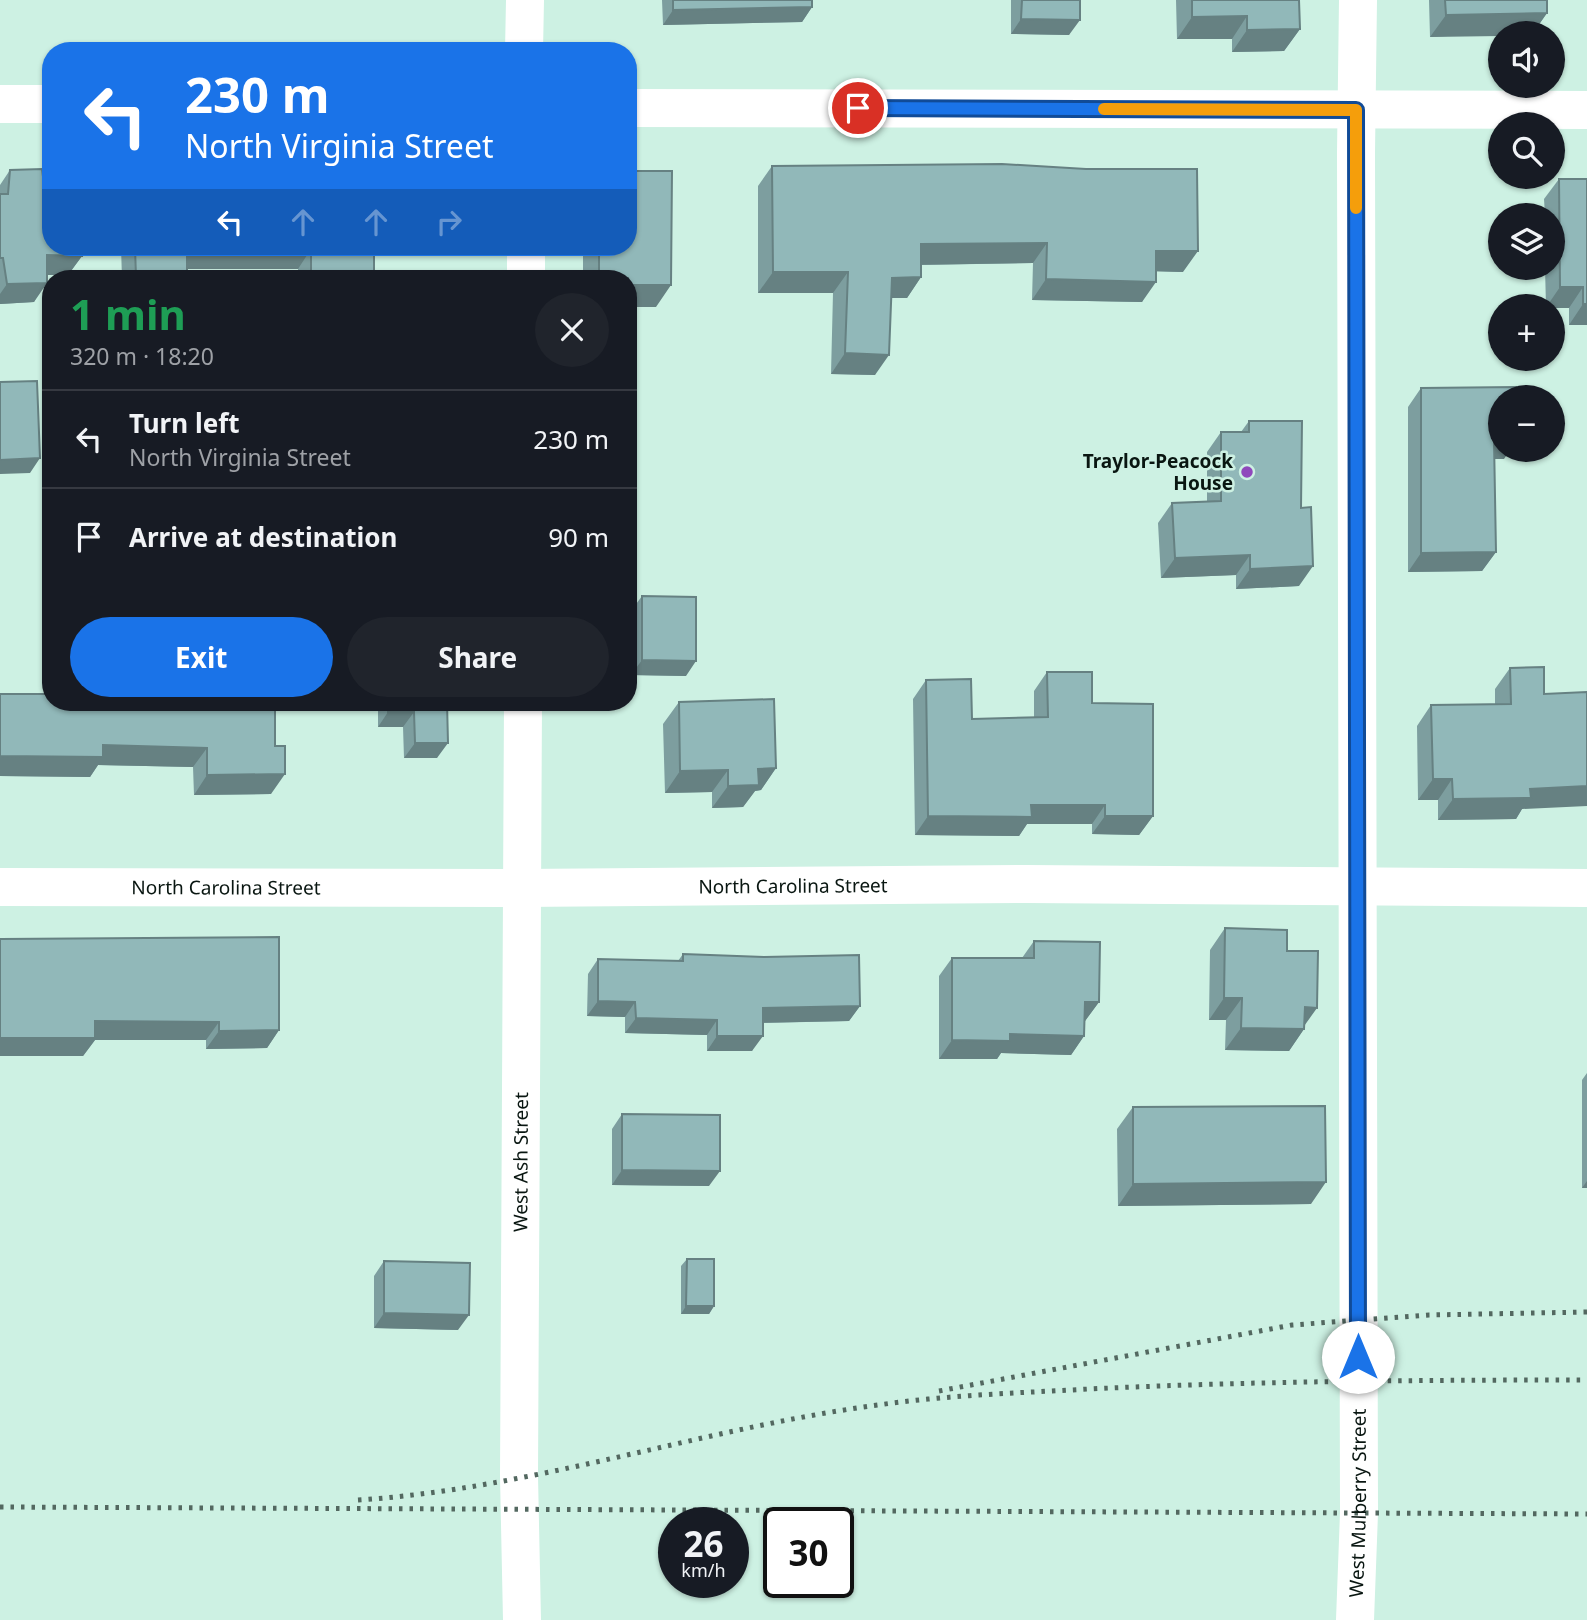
<!DOCTYPE html>
<html lang="en">
<head>
<meta charset="utf-8">
<style>
	body { margin:0; font-family:"Noto Sans",sans-serif; background:#20242c; color:#f1f3f6; height:100vh; display:flex; flex-direction:column; font-size:26px; white-space:nowrap }
	* { box-sizing:border-box; margin:0 }
	p { font-size:23px; color:#9ea1a6 }
	.icon { flex:none; width:38px; height:38px; fill:none; stroke:currentColor; stroke-width:2; stroke-linecap:round; stroke-linejoin:round }
	.map { position:relative; flex:1; overflow:hidden }
	.side { position:absolute; left:42px; top:270px; width:595px; height:441px; display:flex; flex-direction:column; background:#171b24; border-radius:28px; box-shadow:0 2px 5px #0004 }
	.side>* { flex:none }
	.guide { position:absolute; left:42px; top:42px; width:595px; height:214px; border-radius:28px; box-shadow:0 2px 5px #0004; background:#1a73e8; color:#fff; overflow:hidden }
	.fabs { position:absolute; left:1488px; top:21px; display:grid; gap:14px }
	.fabs a { display:grid; place-items:center; width:77px; height:77px; border-radius:50%; background:#171b24; box-shadow:0 2px 5px #0004; font-size:35px }
	.speed { position:absolute; left:658px; top:1507px; display:flex; gap:14px; font-size:35px; font-weight:700; text-align:center }
	.speed>* { display:grid; place-content:center; width:91px; height:91px; border-radius:50%; background:#171b24; box-shadow:0 2px 5px #0004; line-height:1 }
	.speed small { font-size:18px; font-weight:400 }
	.speed .limit { border:4px solid #111; border-radius:10px; background:#fff; color:#111 }
	.pin { position:absolute; display:grid; place-items:center; width:60px; height:60px; color:#fff; margin:-30px; border:4px solid #fff; border-radius:50%; box-shadow:0 2px 7px #0007 }
	.me { position:absolute; width:77px; margin:-38px; rotate:0deg; stroke-linejoin:round; filter:drop-shadow(0 0 5px #0008) }
	.turn { display:flex; align-items:center; gap:24px; height:147px; padding:0 28px; font-size:32px }
	.turn .icon { width:91px; height:91px; stroke-width:2.5 }
	.turn b { display:block; font-size:49px; line-height:60px }
	.lanes { display:flex; align-items:center; height:66px; padding:0 28px; background:#0003; justify-content:center; gap:35px; direction:ltr }
	.lanes .off { opacity:.35 }
	.round { display:grid; place-items:center; flex:none; width:74px; height:74px; border-radius:37px; background:#20242c }
	.headline { display:flex; align-items:center; justify-content:space-between; height:119px; padding:0 28px }
	h1 { font-size:42px; font-weight:700; line-height:52px; color:#1e9e55 }
	.cta { display:flex; gap:14px; margin-top:auto; padding:14px 28px }
	.cta a { flex:1; height:80px; border-radius:42px; background:#1a73e8; color:#fff; font-size:28px; font-weight:700; line-height:80px; text-align:center }
	.cta a+a { background:#20242c; color:#f1f3f6 }
	ul { padding:0; list-style:none }
	li { display:flex; align-items:center; gap:21px; height:98px; padding:0 28px; border-top:2px solid #363941 }
	li div { flex:1 }
	li b { display:block; font-size:26px }
	li em { font-style:normal }
	.map>svg:first-child { display:block }
</style>
</head>
<body>
<div class="map">
<svg width="1587" height="1620" viewBox="0 0 1587 1620">
	<rect width="100%" height="100%" fill="#cdf1e3"/>
	<g fill="none" stroke-linecap="round" stroke-linejoin="round">
		<g stroke="#fff" stroke-width="38">
			<path d="M0 104H51"/>
			<path d="M628 108 1587 110"/>
			<path id="s1" d="M0 887 521 888 1026 884 1587 888"/>
			<path id="s2" d="M1355 1620 1359 1513 1356 153 1358 0"/>
		</g>
		<g stroke="#fff" stroke-width="38">
			<path d="M524 51 525 0"/>
			<path d="M526 247V278"/>
			<path id="s3" d="M522 1620 519 1476 523 702"/>
		</g>
		<path stroke="#536860" stroke-width="5" stroke-dasharray="3.5 7" stroke-linecap="butt" d="M939 1391 1292 1325 1429 1315 1587 1312
			M358 1500C532 1489 705 1428 878 1405 948 1395 1019 1393 1089 1389 1255 1381 1421 1380 1587 1380
			M0 1507 1587 1514"/>
	</g>
	<path fill="#7d9e9f" d="M662 0H812V7L802 22 663 25Z
		M1011 0H1080L1069 35 1011 34Z
		M1176 0H1299L1300 29 1284 51 1232 52V39H1177Z
		M1429 0H1547V13L1533 33H1500L1430 37Z
		M772 166 1183 272 1156 271 1142 302 1032 300 1033 263 921 265V277L907 298H891L875 375 831 374 833 293H758V186Z
		M10 170 45 192 108 247 81 250 82 256 68 275H47L34 302 0 304V185Z
		M1559 179H1587V325H1569V308H1552V306H1546L1545 268H1552V215H1545L1544 199Z
		M121 247H451L448 251 374 252V278H298V269H187L186 278H122Z
		M583 247H628L656 307H628V278H583Z
		M1421 388 1504 459H1494L1496 552 1482 571 1408 572V407Z
		M1249 421 1299 586 1236 589V575L1161 578 1158 523 1172 503 1207 502V452L1221 432H1241Z
		M642 596 686 676 631 675V611Z
		M1510 668 1522 809 1516 819 1438 820V800H1418L1417 726 1431 705 1495 704V689Z
		M1047 672 1092 703 1153 816 1139 835 1092 834V824H1027L1019 836 915 835 913 699 926 680 972 719 1034 718V691Z
		M0 694 275 702 271 794 194 795 193 767 98 765 90 777 0 776Z
		M378 702H447L437 758H404L403 727H378Z
		M679 702 776 768 761 790 755 791 743 807 712 808V792L665 793 663 724Z
		M1225 928 1287 951 1304 1025V1029L1289 1051 1225 1050 1226 1020H1209L1210 950Z
		M0 939 279 1030 267 1048 206 1049V1040H95L83 1056H0Z
		M1034 941 1099 1002 1085 1021H1084V1036L1071 1055 1001 1053 997 1059H939V976L952 958H1022Z
		M683 954 860 1006 849 1021 763 1023 752 1051H707V1035L625 1033V1017L587 1016 588 974 598 959 678 961Z
		M1587 1073V1188H1582V1080Z
		M1133 1107 1311 1204 1118 1206 1117 1129Z
		M622 1114 709 1186 612 1185V1129Z
		M687 1259 714 1306 709 1314H681V1266Z
		M384 1261 458 1330 374 1328V1276Z"/>
	<path fill="#668182" d="M812 7 802 22 663 25 673 10Z
		M1547 13 1533 33H1500V36L1430 37 1446 15Z
		M1247 16 1232 39H1177L1192 17Z
		M1021 19 1080 20 1069 35 1011 34Z
		M1300 29 1284 51 1232 52 1247 30Z
		M1047 243 1033 263 906 265 921 244Z
		M71 247H108L67 252Z
		M363 247H451L448 251 360 252Z
		M311 249 298 269H173L187 250Z
		M1156 251H1198L1183 272 1142 271Z
		M47 255 82 256 68 275H33Z
		M773 272H848L833 293H758Z
		M187 276 186 278H135L136 277Z
		M921 277 907 298H877L892 278Z
		M1046 279 1156 282 1142 302 1032 300Z
		M47 283 34 302 0 304V294L7 284Z
		M628 285H671L656 307H628Z
		M1560 287H1583L1569 308H1552V306H1547Z
		M1583 304H1587V325H1569Z
		M845 353 889 355 875 375 831 374Z
		M1494 440H1500V450H1510L1504 459H1480Z
		M40 458 30 473 0 474V460Z
		M1496 552 1482 571 1408 572 1421 553Z
		M1250 555 1236 575 1161 578 1175 558Z
		M1313 566 1299 586 1236 589 1250 569Z
		M642 660 696 661 686 676 631 675Z
		M388 712H414L403 727H378Z
		M415 743H448L437 758H404Z
		M103 745 207 748 193 767 98 765 90 777 0 776V756Z
		M776 768 761 790 755 791 743 807 712 808 728 786 758 769Z
		M728 770 712 792 665 793 680 771Z
		M285 774 271 794 194 795 207 775Z
		M1433 779H1452L1438 800H1418Z
		M1587 786V806L1522 809 1516 819 1438 820 1453 799 1530 789Z
		M1031 805H1105L1092 824H1027L1019 836 915 835 928 816Z
		M1105 816H1153L1139 835 1092 834Z
		M1224 998H1242L1226 1020H1209Z
		M598 1001 635 1002 625 1017 587 1016Z
		M1085 1002H1099L1085 1021 1071 1020Z
		M860 1006 849 1021 753 1023 763 1008Z
		M1305 1007 1317 1008 1302 1029H1304L1289 1051 1225 1050 1241 1028Z
		M636 1018 717 1020 707 1035 625 1033Z
		M95 1021 219 1022 206 1040H95L83 1056H0V1038Z
		M279 1030 267 1048 206 1049 219 1031Z
		M1010 1034 1084 1036 1071 1055 1001 1053 997 1059H939L952 1040Z
		M717 1036H763L752 1051H707Z
		M622 1170 720 1171 709 1186 612 1185Z
		M1587 1181V1188H1582Z
		M1326 1182 1311 1204 1118 1206 1133 1184Z
		M686 1306H714L709 1314H681Z
		M384 1313 469 1315 458 1330 374 1328Z"/>
	<path fill="#91b8b9" stroke="#668182" stroke-width="2" d="M673 0H812V7L673 10Z
		M1022 0H1080V20L1021 19Z
		M1192 0H1299L1300 29 1247 30V16L1192 17Z
		M1445 0H1547V13L1446 15Z
		M1002 164 1086 169H1197L1198 251H1156V282L1046 279 1047 243 921 244V277L892 278 889 355 845 353 848 272H773L772 166Z
		M42 169 45 192 51 191V247H81L82 256 47 255V283L7 284 3 258H0V194H8L10 170Z
		M628 171H672L671 285H628V278H599V247H628Z
		M1559 179H1587V304H1583V287H1560Z
		M135 247H374V278H311V249L187 250V276L136 277Z
		M37 381 40 458 0 460V382Z
		M1516 387V397H1500V440H1494L1496 552 1421 553V388Z
		M1249 421H1302L1301 508 1311 507 1313 566 1250 569V555L1175 558 1172 503 1221 501V432H1249Z
		M642 596 696 597V661L642 660Z
		M1544 667V694L1587 692V786L1530 789 1531 798 1453 799 1452 779H1433L1431 705 1511 704 1510 668Z
		M1047 672H1092V703L1153 704V816H1105V805H1031L1032 817 928 816 926 680 971 679 972 719 1048 717Z
		M0 694H51V702H275V746H285V774L207 775V748L103 745V757L0 756Z
		M774 699 776 768 758 769 759 785 728 786V770L680 771 679 702Z
		M388 702H447L448 743H415L414 712H388Z
		M1225 928 1287 930V951H1318L1317 1008 1305 1007 1304 1029 1241 1028 1242 998H1224Z
		M279 937V1030L219 1031V1022L95 1021V1038H0V939Z
		M1034 941 1100 942 1099 1002H1085L1084 1036 1010 1034V1041L952 1040V958H1034Z
		M683 954 764 957 859 955 860 1006 763 1008V1036H717V1020L636 1018 635 1002 598 1001V959L683 961Z
		M1325 1106 1326 1182 1133 1184V1107Z
		M622 1114 720 1115V1171L622 1170Z
		M687 1259H714V1306H686Z
		M384 1261 470 1263 469 1315 384 1313Z"/>
	<g fill="none" stroke-linecap="round" stroke-linejoin="round">
		<defs>
			<path id="route" d="M858 108 1356 110 1358 1357"/>
		</defs>
		<use href="#route" stroke="#114b97" stroke-width="18"/>
		<use href="#route" stroke="#1a73e8" stroke-width="12"/>
		<path stroke="#f59e0b" stroke-width="12" d="M1104 109 1356 110V208"/>
	</g>
	<circle fill="#8f48bc" stroke="#cdf1e3" stroke-width="2.5" cx="1247" cy="472" r="7"/>
	<g text-anchor="middle" stroke-width="5" stroke-linejoin="round" paint-order="stroke">
		<g font-size="19" font-weight="bold" fill="#091611" stroke="#cdf1e3" text-anchor="end">
			<text x="1233" y="468">Traylor-Peacock<tspan x="1233" dy="22">House</tspan></text>
		</g>
		<g font-size="19" fill="#091611" stroke="#cdf1e3">
			<text dy="7" stroke="none"><textPath href="#s1" startOffset="793">North Carolina Street</textPath></text>
			<text dy="7" stroke="none"><textPath href="#s1" startOffset="226">North Carolina Street</textPath></text>
			<text dy="7" stroke="none"><textPath href="#s3" startOffset="458">West Ash Street</textPath></text>
			<text dy="7" stroke="none"><textPath href="#s2" startOffset="117">West Mulberry Street</textPath></text>
		</g>
	</g>
</svg>
<div class="fabs">
<a><svg class="icon" aria-label="sound" viewBox="0 0 24 24"><path d="M4 9h4l5-4v14l-5-4H4zM17 9q2 3 0 6"/></svg></a>
<a><svg class="icon" aria-label="search" viewBox="0 0 24 24"><circle cx="10" cy="10" r="6"/><path d="M15 15l6 6"/></svg></a>
<a><svg class="icon" aria-label="layers" viewBox="0 0 24 24"><path d="M12 4l9 5-9 5-9-5zM3 14l9 5 9-5"/></svg></a>
<a>+</a>
<a>−</a>
</div>
<div class="speed"><div>26<small>km/h</small></div><div class="limit">30</div></div>
<div class="pin" style="left:858px;top:108px;background:#d93025"><svg class="icon" aria-label="arrive" viewBox="0 0 24 24"><path d="M6 21V4h12l-3 4 3 4H6"/></svg></div>
<svg class="me" style="left:1358px;top:1357px" viewBox="-20 -20 40 40"><circle r="19" fill="#fff"/><path d="M0-13L10 11 0 6-10 11z" fill="#1a73e8"/></svg>
<div class="guide">
<div class="turn"><svg class="icon" aria-label="left" viewBox="0 0 24 24"><path d="M17 20v-9H6M10 6l-5 5 5 5"/></svg><div><b>230 m</b>North Virginia Street</div></div>
<div class="lanes"><svg class="icon" aria-label="left" viewBox="0 0 24 24"><path d="M17 20v-9H6M10 6l-5 5 5 5"/></svg><svg class="icon off" aria-label="ahead" viewBox="0 0 24 24"><path d="M12 20V5M6 11l6-6 6 6"/></svg><svg class="icon off" aria-label="ahead" viewBox="0 0 24 24"><path d="M12 20V5M6 11l6-6 6 6"/></svg><svg class="icon off" aria-label="right" viewBox="0 0 24 24"><path d="M7 20v-9h11M14 6l5 5-5 5"/></svg></div>
</div>
<section class="side">
<div class="headline"><div><h1>1 min</h1><p>320 m · 18:20</p></div><a class="round"><svg class="icon" aria-label="close" viewBox="0 0 24 24"><path d="M6 6l12 12M18 6L6 18"/></svg></a></div>
<ul>
<li><svg class="icon" aria-label="left" viewBox="0 0 24 24"><path d="M17 20v-9H6M10 6l-5 5 5 5"/></svg><div><b>Turn left</b><p>North Virginia Street</p></div><em>230 m</em></li>
<li><svg class="icon" aria-label="arrive" viewBox="0 0 24 24"><path d="M6 21V4h12l-3 4 3 4H6"/></svg><div><b>Arrive at destination</b></div><em>90 m</em></li>
</ul>
<div class="cta"><a>Exit</a><a>Share</a></div>
</section>
</div>
</body>
</html>
